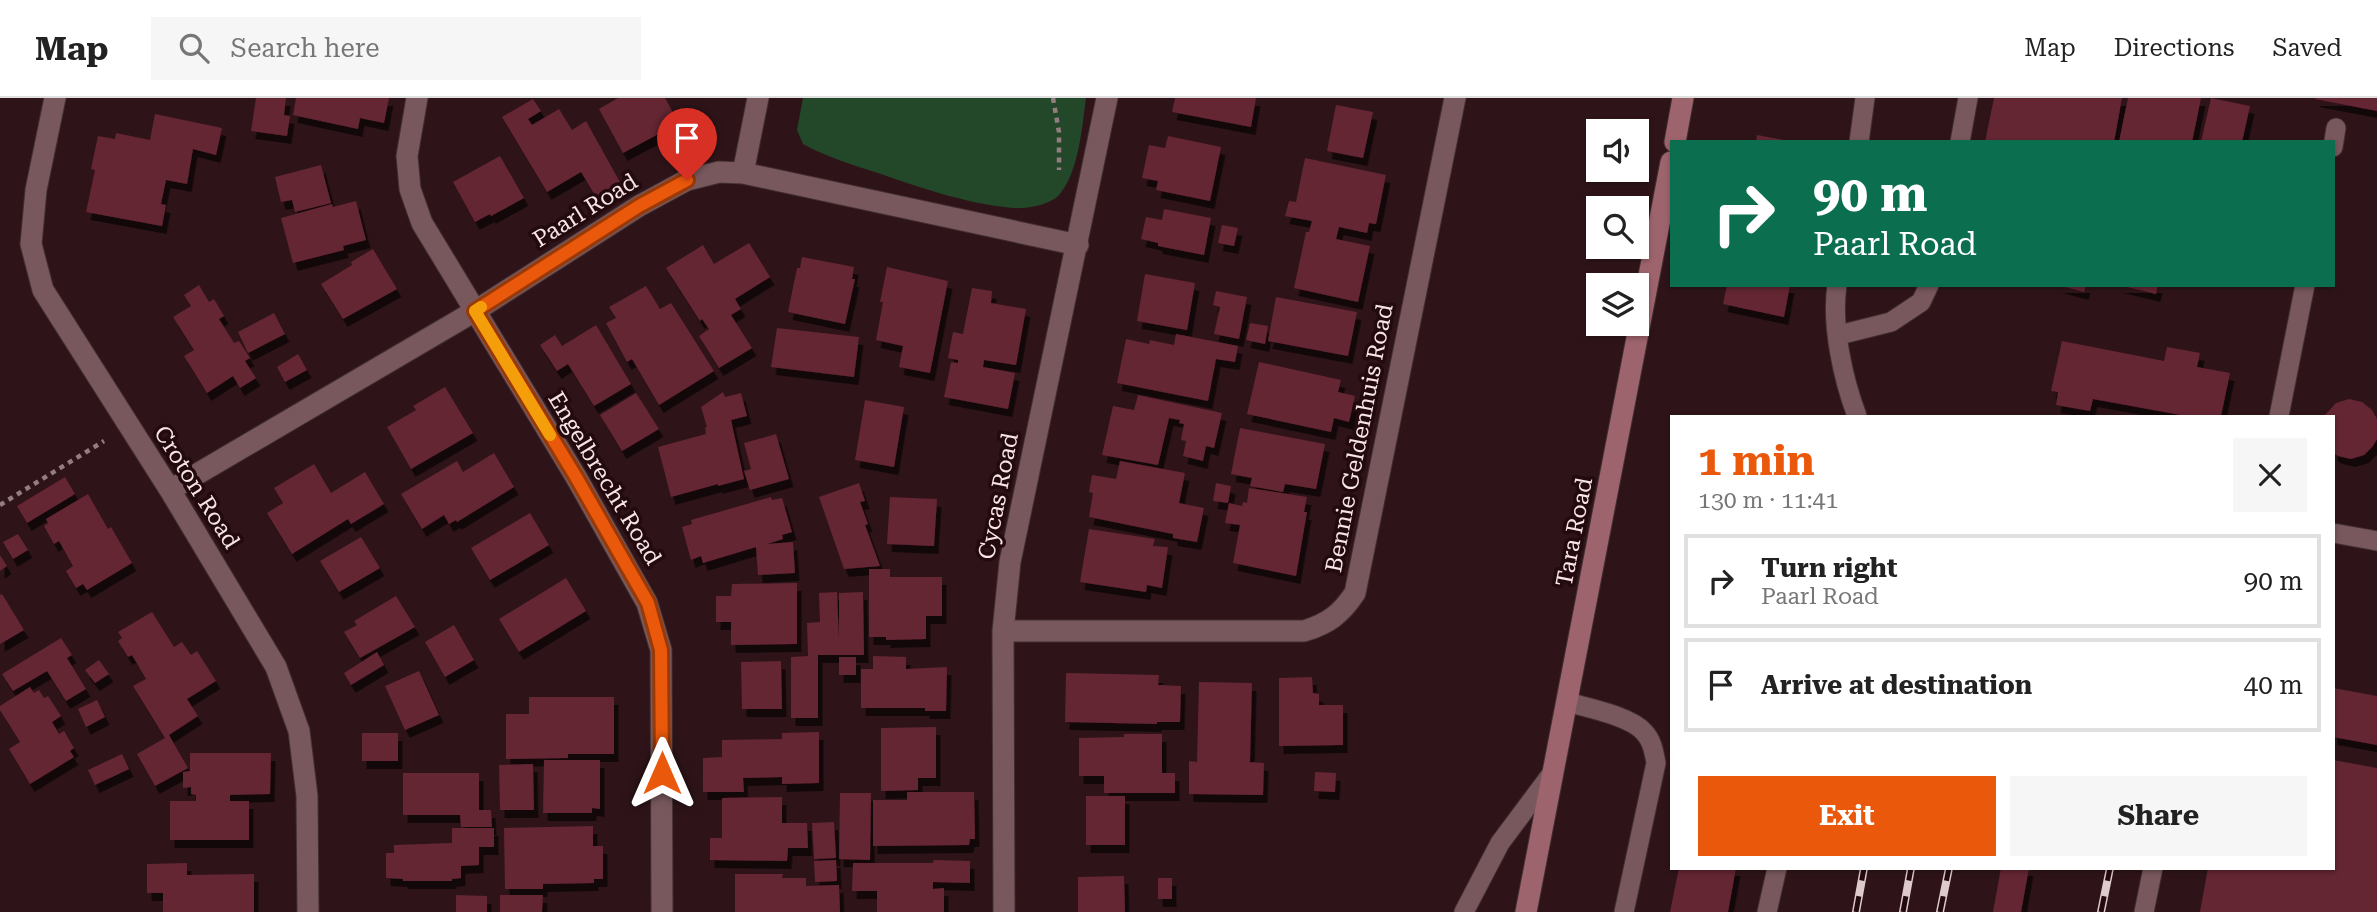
<!DOCTYPE html>
<html lang="en">
<head>
<meta charset="utf-8">
<style>
	body { margin:0; font-family:"Roboto Serif",serif; background:#f6f6f6; color:#222; height:100vh; display:flex; flex-direction:column; font-size:26px; white-space:nowrap }
	* { box-sizing:border-box; margin:0 }
	p { font-size:23px; color:#767676 }
	.icon { flex:none; width:38px; height:38px; fill:none; stroke:currentColor; stroke-width:2; stroke-linecap:round; stroke-linejoin:round }
	.map { position:relative; flex:1; overflow:hidden }
	.panel { position:absolute; left:1670px; top:317px; width:665px; height:455px; display:flex; flex-direction:column; background:#fff; border-radius:0px; box-shadow:0 2px 5px #0004 }
	.panel>* { flex:none }
	.guide { position:absolute; left:1670px; top:42px; width:665px; height:147px; border-radius:0px; box-shadow:0 2px 5px #0004; background:#0b6e4f; color:#fff; overflow:hidden }
	.fabs { position:absolute; left:1586px; top:21px; display:grid; gap:14px }
	.fabs a { display:grid; place-items:center; width:63px; height:63px; border-radius:0px; background:#fff; box-shadow:0 2px 5px #0004; font-size:35px }
	.pin { position:absolute; display:grid; place-items:center; width:60px; height:60px; color:#fff; margin:-72px -30px; border-radius:50% 50% 50% 0; rotate:-45deg; box-shadow:0 0 7px #0007 }
	.pin .icon { rotate:45deg }
	.me { position:absolute; width:77px; margin:-38px; rotate:0deg; stroke-linejoin:round; filter:drop-shadow(0 0 5px #0008) }
	.turn { display:flex; align-items:center; gap:24px; height:147px; padding:0 28px; font-size:32px }
	.turn .icon { width:91px; height:91px; stroke-width:2.5 }
	.turn b { display:block; font-size:49px; line-height:60px }
	.round { display:grid; place-items:center; flex:none; width:74px; height:74px; border-radius:0px; background:#f6f6f6 }
	.overview { display:flex; align-items:center; justify-content:space-between; height:119px; padding:0 28px }
	h1 { font-size:42px; font-weight:700; line-height:52px; color:#ea580c }
	.button { display:flex; gap:14px; margin-top:auto; padding:14px 28px }
	.button a { flex:1; height:80px; border-radius:0px; background:#ea580c; color:#fff; font-size:28px; font-weight:700; line-height:80px; text-align:center }
	.button a+a { background:#f6f6f6; color:#222 }
	ul { padding:0; list-style:none }
	li { display:flex; align-items:center; gap:21px; height:94px; margin:0 14px 10px; padding:0 14px; border:4px solid #e0e0e0; border-radius:0px }
	li div { flex:1 }
	li b { display:block; font-size:26px }
	li em { font-style:normal }
	header { display:flex; align-items:center; gap:42px; box-sizing:border-box; height:98px; padding:0 35px; background:#fff; border-bottom:2px solid #e0e0e0 }
	header strong { font-size:33px }
	nav { display:flex; gap:38px; margin-inline-start:auto; font-size:24px }
	.search { width:490px; height:63px; background:#f6f6f6; display:flex; align-items:center; gap:18px; box-sizing:border-box; padding:0 24px; border-radius:0px; color:#767676; font-size:26px }
	.map>svg:first-child { display:block }
</style>
</head>
<body>
<header>
<strong>Map</strong>
<div class="search"><svg class="icon" aria-label="search" viewBox="0 0 24 24"><circle cx="10" cy="10" r="6"/><path d="M15 15l6 6"/></svg>Search here</div>
<nav><a>Map</a><a>Directions</a><a>Saved</a></nav>
</header>
<div class="map">
<svg width="2377" height="814" viewBox="0 0 2377 814">
	<defs>
		<filter id="shadow"><feDropShadow dx="4.5" dy="8" stdDeviation="0" flood-color="#0009"/></filter>
	</defs>
	<rect width="100%" height="100%" fill="#2e1418"/>
	<path fill="#224829" d="M803 0H1086C1082 29 1079 74 1059 97 1050 107 1027 111 1013 110 968 106 921 90 878 75 853 67 827 59 803 46L797 32Z"/>
	<path fill="#642533" filter="url(#shadow)" d="M256 0H286L284 17 290 18 287 38 251 33Z
		M296 0H389L384 25 360 20 358 31 293 17Z
		M618 0H665L679 25 623 55 599 11Z
		M1175 0H1256L1251 29 1172 14Z
		M1994 0H2122L2114 44H1985Z
		M2128 0H2201L2192 44H2119Z
		M2211 0 2250 8 2242 44H2201Z
		M2316 0H2377V13L2315 1Z
		M533 1 541 13 528 21 532 27 559 11 572 32 586 23 620 84 596 99 581 74 547 94 502 19Z
		M1336 7 1373 14 1363 60 1327 53Z
		M155 16 222 30 216 57 193 51 187 86 166 82 161 106 166 107 162 128 86 114 95 72 91 71 98 38 115 41 116 35 150 42Z
		M1757 37 1784 42V44H1756Z
		M1168 38 1221 49 1210 103 1156 92 1158 83 1142 80 1149 47 1165 50Z
		M500 58 524 100 491 118 490 116 475 124 453 84Z
		M1305 60 1386 77 1376 126 1369 125 1367 135 1339 129 1336 141 1370 148 1358 204 1294 190 1306 134H1309L1312 123 1285 118 1289 103 1296 104Z
		M321 67 331 105 295 114 292 102 281 104 275 79Z
		M356 103 366 142 343 148 344 152 293 165 281 120 332 106 333 109Z
		M1164 111 1211 120 1204 157 1158 148V145L1141 141 1146 119 1162 122Z
		M1222 127 1238 130 1234 148 1218 145Z
		M749 145 770 179 735 201 741 211 731 217 752 250 719 270 699 238 709 231 702 221 700 223 666 170 703 147 714 166Z
		M373 151 397 191 343 221 321 186 352 167 351 164Z
		M802 159 854 169 852 181H855L845 226 788 214 797 170H800Z
		M887 169 948 183 930 275 899 269 903 248 876 242 883 204H880Z
		M1145 176 1195 185 1187 232 1137 223Z
		M199 187 209 204 214 201 224 218 219 221 234 245 239 243 250 260 245 263 256 280 240 290 233 278 207 295 184 258 194 252 173 219 191 208 184 197Z
		M1727 187H1790L1784 219 1723 206Z
		M2058 187H2086L2084 194Z
		M2119 187H2158L2156 196Z
		M646 188 660 211 671 205 714 273 659 307 632 261 627 264 606 225 616 220 609 209Z
		M972 190 992 193 991 205 1026 211 1016 267 984 262 983 269 1015 275 1008 311 944 299 951 264 958 265V262L948 260 953 234 963 236Z
		M1216 193 1247 199 1239 241 1214 236 1220 209 1213 207Z
		M1276 199 1357 214 1348 258 1268 243Z
		M274 215 285 236 248 255 238 234Z
		M1250 225 1268 228 1265 246 1246 242Z
		M596 227 631 286 594 308 568 266 557 273 540 247 555 237 562 248Z
		M777 230 859 239 854 279 771 269Z
		M1176 236 1238 248 1235 264 1216 261 1208 303 1117 285 1126 241 1149 246 1150 242 1174 247Z
		M2062 243 2164 263 2167 249 2200 255 2197 269 2230 275 2221 318H2186L2093 301 2090 313 2056 307 2058 294 2051 293Z
		M298 256 307 272 285 284 277 269Z
		M1259 264 1341 282 1338 294 1355 298 1349 324 1334 320 1331 334 1247 316Z
		M445 289 473 335 411 371 387 329 416 312 413 308Z
		M723 294 725 299 741 295 747 318 731 322 744 381 718 388V386L671 399 658 349 706 336 705 329H707L701 309Z
		M636 295 659 331 622 353 600 317Z
		M1138 297 1222 315 1214 350 1206 348 1203 363 1183 358 1186 343 1181 342 1184 326 1179 325 1180 322 1169 320 1158 367 1102 357 1113 308 1134 312Z
		M2349 301 2362 304 2372 312 2377 321V341L2373 348 2364 357 2351 361 2338 358 2333 355V318H2324L2336 305Z
		M865 302 904 309 894 369 855 362Z
		M1240 330 1325 346 1316 391 1285 386 1283 394 1250 388 1252 380 1231 376Z
		M776 336 789 381 750 392 744 373 751 371 744 345Z
		M494 355 514 389 457 424 456 422 449 426 444 417 422 431 401 396 457 363 463 374Z
		M1120 363 1185 375 1179 405 1204 410 1197 444 1173 440V436L1089 419 1093 395 1089 394 1092 377 1116 381Z
		M314 366 331 395 365 374 384 406 351 426 348 421 292 456 267 415 283 405 274 390Z
		M65 379 75 396 27 425 17 408Z
		M859 385 865 403 860 404 868 426 865 427 880 468 844 471 819 399Z
		M1216 385 1231 388 1228 405 1213 403Z
		M1249 390 1307 399 1304 414H1307L1296 478 1233 465 1240 427 1225 425 1229 405 1242 408 1243 404 1247 405Z
		M88 396 108 431 111 429 132 465 87 492 83 486 76 490 66 473 73 468 59 443 54 446 44 428 48 425 46 421Z
		M771 399 772 402 782 400 792 434 782 437 783 441 767 446 793 444 795 475 758 477 756 449 703 465 701 458 691 462 682 429 692 426 691 422Z
		M890 399 937 401 934 448 887 446Z
		M530 415 549 447 490 482 471 450Z
		M1089 431 1155 441 1153 448 1168 449 1162 490 1147 487 1146 494 1080 484Z
		M18 436 28 452 13 461 3 444Z
		M361 439 380 470 339 494 320 463Z
		M0 457 7 468 0 473Z
		M869 471H890V479H942V518H926V541L886 542V539H869Z
		M566 480 586 513 519 554 499 521Z
		M797 485V546L731 547V524H716V498H731L732 486Z
		M837 494 839 542V495L863 494 864 557H818V620H791V559L808 558 807 525 820 524 819 495Z
		M2 496 24 532 0 546V497Z
		M396 498 415 529 360 560 344 534 357 527 354 523Z
		M152 514 174 549 182 544 191 557 197 553 216 583 187 601 198 618 169 637 188 670 155 688 137 656 165 640 133 588 146 581 132 557 128 559 118 543 122 540 118 534Z
		M454 527 474 562 445 579 425 544Z
		M61 540 72 557 67 560 86 591 66 603 47 573 13 593 2 576Z
		M377 554 384 567 351 587 344 575Z
		M873 558 906 559V571L947 569 946 613H925V610H861V571H873Z
		M839 559H856V577H839Z
		M99 562 109 576 95 585 85 572Z
		M781 563 782 611H742L741 564Z
		M419 573 439 617 405 632 385 588Z
		M1066 575 1159 577 1158 587 1181 588 1180 624H1157V626L1065 624Z
		M1312 579 1313 595 1319 596V607H1343V647L1279 648V580Z
		M1199 584 1252 585 1250 664 1264 665 1263 697 1189 696V663L1197 664Z
		M30 589 34 595 39 592 44 600 48 598 61 618 52 624 59 636 64 633 74 650 70 653 74 659 30 686 9 651 20 644 0 612V608Z
		M2333 590 2377 598V647L2333 639Z
		M529 599H614V656H568V660L506 661V616H529Z
		M97 602 105 619 86 629 78 611Z
		M936 629V680H918V692L881 693V630Z
		M819 634V685L782 686V679L743 680 744 694H703V660L722 659V642L782 641V635Z
		M362 635H398V663H362Z
		M1124 636H1162V675H1175V695H1104V678H1079V640L1124 639Z
		M190 655H271L270 696 230 697V703H249V742H170V703H196V697L191 696V689L183 690V674L190 673Z
		M122 656 129 671 95 687 88 672Z
		M544 662H600V711L592 710V715H543Z
		M2333 662 2377 670V814H2200L2208 770H2333Z
		M533 666 534 712H500L499 667Z
		M1315 674 1336 675 1335 694 1314 693Z
		M403 675H479V712H491L492 729H461L460 717H403Z
		M907 694H974L975 741H970L969 747 873 748V702H907Z
		M840 695H871L870 762 839 761Z
		M1086 698H1125V747H1086Z
		M782 699V725H807L808 750H788L787 763 710 762V740H722V700Z
		M834 724 836 760 814 761 812 725Z
		M593 728V748H603V781H594V785L543 786V791H505L504 730Z
		M452 730H494V749H479V767L461 768V780L452 781V783H403V781L386 780V755H394V747L452 745Z
		M836 762 837 783 815 784 814 763Z
		M934 762 970 763V785L933 784V791L944 790V814H877V793H852L853 765H933Z
		M187 765V777L254 776V814H163V795H147V766Z
		M1679 770H1736L1728 814H1670Z
		M2001 770H2029L2021 814H1993Z
		M735 776H783L782 780H806V788L839 787 840 814H735Z
		M1124 778 1125 814H1078V779Z
		M1158 780H1172V801H1158Z
		M456 797 487 798V814H456Z
		M500 797H543L542 814H500Z"/>
	<g fill="none" stroke-linecap="round" stroke-linejoin="round">
		<defs>
			<path id="lane" d="M1859 44 1865 0
				M1960 44 1968 0
				M2333 49 2336 30
				M1837 187C1831 227 1843 281 1857 318
				M1839 237 1891 224 1921 204 1929 187
				M2279 318 2305 187
				M2333 435 2377 443
				M1567 604C1588 610 1630 618 1644 634 1652 642 1654 654 1656 665L1624 814
				M1464 814 1500 745 1553 674
				M1767 814 1777 770
				M2144 814 2153 770"/>
			<path id="street" d="M55 0 36 92 31 146 43 192 170 392 276 569 299 633 307 698 308 814
				M417 0 407 58 410 91 422 125 576 379 647 505 661 552 662 814
				M743 75 758 0
				M170 392 475 213 639 108 687 82 719 74 743 75 1078 147
				M1003 533H1304C1328 526 1341 516 1355 495L1455 0
				M1004 814 1003 533 1010 464 1107 0"/>
			<path id="secondary" d="M1675 44 1683 0
				M1526 814 1671 64"/>
		</defs>
		<use href="#lane" stroke="#422f31" stroke-width="21"/>
		<use href="#street" stroke="#422f31" stroke-width="23"/>
		<use href="#secondary" stroke="#422f31" stroke-width="23"/>
		<path stroke="#947d80" stroke-width="4.5" stroke-dasharray="5 5" stroke-linecap="butt" d="M1053 0 1059 34V72
			M0 407 104 343"/>
		<use href="#lane" stroke="#78585c" stroke-width="19"/>
		<use href="#street" stroke="#78585c" stroke-width="21"/>
		<use href="#secondary" stroke="#9e646d" stroke-width="21"/>
		<defs>
			<path id="rail" d="M1856 814 1864 770
				M1903 814 1911 770
				M1940 814 1949 770
				M2101 814 2110 770"/>
		</defs>
		<use href="#rail" stroke="#decacc" stroke-width="8"/>
		<use href="#rail" stroke="#230a0f" stroke-width="5" stroke-dasharray="16" stroke-linecap="butt"/>
	</g>
	<g fill="none" stroke-linecap="round" stroke-linejoin="round">
		<defs>
			<path id="route" d="M662 675 661 552 648 505 576 379 475 213 639 108 687 82"/>
		</defs>
		<use href="#route" stroke="#983908" stroke-width="18"/>
		<use href="#route" stroke="#ea580c" stroke-width="12"/>
		<path stroke="#f59e0b" stroke-width="12" d="M481 209 475 213 550 337"/>
	</g>
	<g text-anchor="middle" stroke-width="7" stroke-linejoin="round" paint-order="stroke">
		<g font-size="23" fill="#f8e5e7" stroke="#230a0f">
			<text transform="translate(585 112) rotate(-32)" y="8">Paarl Road</text>
			<text transform="translate(1359 340) rotate(-79)" y="8">Bennie Geldenhuis Road</text>
			<text transform="translate(605 380) rotate(59)" y="8">Engelbrecht Road</text>
			<text transform="translate(197 389) rotate(58)" y="8">Croton Road</text>
			<text transform="translate(998 398) rotate(-79)" y="8">Cycas Road</text>
			<text transform="translate(1574 434) rotate(-79)" y="8">Tara Road</text>
		</g>
	</g>
</svg>
<div class="fabs">
<a><svg class="icon" aria-label="sound" viewBox="0 0 24 24"><path d="M4 9h4l5-4v14l-5-4H4zM17 9q2 3 0 6"/></svg></a>
<a><svg class="icon" aria-label="search" viewBox="0 0 24 24"><circle cx="10" cy="10" r="6"/><path d="M15 15l6 6"/></svg></a>
<a><svg class="icon" aria-label="layers" viewBox="0 0 24 24"><path d="M12 4l9 5-9 5-9-5zM3 14l9 5 9-5"/></svg></a>
</div>
<div class="pin" style="left:687px;top:82px;background:#d93025"><svg class="icon" aria-label="arrive" viewBox="0 0 24 24"><path d="M6 21V4h12l-3 4 3 4H6"/></svg></div>
<svg class="me" style="left:662px;top:675px" viewBox="-20 -20 40 40"><path d="M0-17L14 15 0 8-14 15z" fill="#ea580c" stroke="#fff" stroke-width="4"/></svg>
<div class="guide">
<div class="turn"><svg class="icon" aria-label="right" viewBox="0 0 24 24"><path d="M7 20v-9h11M14 6l5 5-5 5"/></svg><div><b>90 m</b>Paarl Road</div></div>
</div>
<section class="panel">
<div class="overview"><div><h1>1 min</h1><p>130 m · 11:41</p></div><a class="round"><svg class="icon" aria-label="close" viewBox="0 0 24 24"><path d="M6 6l12 12M18 6L6 18"/></svg></a></div>
<ul>
<li><svg class="icon" aria-label="right" viewBox="0 0 24 24"><path d="M7 20v-9h11M14 6l5 5-5 5"/></svg><div><b>Turn right</b><p>Paarl Road</p></div><em>90 m</em></li>
<li><svg class="icon" aria-label="arrive" viewBox="0 0 24 24"><path d="M6 21V4h12l-3 4 3 4H6"/></svg><div><b>Arrive at destination</b></div><em>40 m</em></li>
</ul>
<div class="button"><a>Exit</a><a>Share</a></div>
</section>
</div>
</body>
</html>
